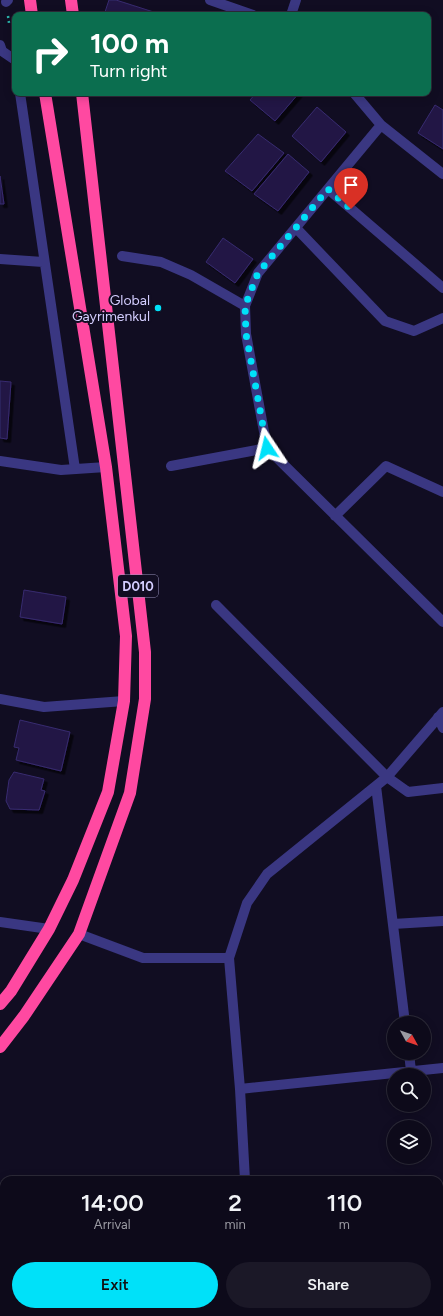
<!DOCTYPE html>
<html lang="en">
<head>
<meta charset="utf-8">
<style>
	body { margin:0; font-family:Figtree,sans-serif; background:#1b1827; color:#f1f3f6; height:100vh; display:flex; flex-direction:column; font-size:15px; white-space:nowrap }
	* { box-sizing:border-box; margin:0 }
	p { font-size:13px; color:#9a9aa2 }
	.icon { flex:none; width:22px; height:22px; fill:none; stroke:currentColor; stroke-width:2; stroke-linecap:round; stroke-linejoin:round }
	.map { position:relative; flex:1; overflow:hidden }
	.drawer { position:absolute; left:0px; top:1176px; width:443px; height:140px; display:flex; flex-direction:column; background:#0d0a1a; border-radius:12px 12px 0 0; box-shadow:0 2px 10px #0003,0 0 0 1px #2d2b39 }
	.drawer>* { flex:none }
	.banner { position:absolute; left:12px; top:12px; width:419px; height:84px; border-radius:8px; box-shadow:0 2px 10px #0003,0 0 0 1px #2d2b39; background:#0b6e4f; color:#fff; overflow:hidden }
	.needle { width:26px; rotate:130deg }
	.fabs { position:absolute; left:387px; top:1016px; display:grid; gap:8px }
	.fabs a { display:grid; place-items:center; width:44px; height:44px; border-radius:50%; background:#0d0a1a; box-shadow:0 2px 10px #0003,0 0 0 1px #2d2b39; font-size:20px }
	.pin { position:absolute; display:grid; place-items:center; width:34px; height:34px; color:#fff; margin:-41px -17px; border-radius:50% 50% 50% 0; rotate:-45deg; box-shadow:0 0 4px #0007 }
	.pin .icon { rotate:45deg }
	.me { position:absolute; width:44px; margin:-22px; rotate:350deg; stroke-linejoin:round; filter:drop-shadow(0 0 3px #0008) }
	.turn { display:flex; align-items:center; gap:14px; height:84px; padding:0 12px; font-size:18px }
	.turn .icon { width:52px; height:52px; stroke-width:2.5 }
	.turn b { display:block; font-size:28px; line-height:34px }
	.eta { display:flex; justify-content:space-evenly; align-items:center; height:68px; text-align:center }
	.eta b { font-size:24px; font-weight:600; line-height:28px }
	.primary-button { display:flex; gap:8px; margin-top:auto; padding:8px 12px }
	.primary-button a { flex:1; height:46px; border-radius:24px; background:#00e1f9; color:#111; font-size:16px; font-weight:600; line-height:46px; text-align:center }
	.primary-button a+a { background:#1b1827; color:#f1f3f6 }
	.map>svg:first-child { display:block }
</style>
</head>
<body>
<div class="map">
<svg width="443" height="1316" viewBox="0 0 443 1316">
	<defs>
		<filter id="shadow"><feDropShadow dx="3.5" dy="3.5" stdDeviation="0" flood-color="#0009"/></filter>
	</defs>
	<rect width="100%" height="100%" fill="#110d22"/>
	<path fill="#102c2b" d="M118 1312H328L325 1316H94Z"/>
	<path fill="#211944" stroke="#382a70" filter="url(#shadow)" d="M109 0H116L163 15H104Z
		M256 93H299L275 121 250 100Z
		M435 105 443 110V149L418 133Z
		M317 107 346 132 321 162 292 136Z
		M258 134 284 153 252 191 225 171Z
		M288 154 309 172 278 211 254 194Z
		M0 176 4 204H0Z
		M223 238 253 259 235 283 206 262Z
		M0 381 11 382 7 439 0 438Z
		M24 590 66 597 62 624 20 617Z
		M20 720 70 732 61 771 16 760 19 748 14 747Z
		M14 772 44 779 41 790 45 791 39 810 10 809 6 801 9 780Z"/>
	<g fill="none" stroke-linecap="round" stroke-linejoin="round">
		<path stroke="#2bb6ad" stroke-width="2.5" stroke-dasharray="2 3" stroke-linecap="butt" d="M8 16 9 23 15 22"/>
		<path stroke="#3a3782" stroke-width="10" d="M210 0 253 15
			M6 2 8 0
			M291 15 296 0
			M0 45 2 51 15 60
			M20 93 75 469
			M354 93 381 125 443 174
			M381 125 258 273 245 306 246 334 267 448 443 622
			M328 189 443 288
			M296 228 385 321 414 331 443 318
			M122 256 161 262 191 275 245 306
			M0 259 43 262
			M0 461 61 470 106 467
			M171 466 267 448
			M335 516 386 466 443 492
			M216 605 387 777 408 792 443 788
			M0 699 44 707 124 701
			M438 717 443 728
			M376 786 405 1023
			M0 922 49 929
			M393 924 443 921
			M79 934 143 958H229
			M409 1053 411 1071
			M240 1089 443 1068
			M245 1180 240 1089 229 958 247 903 267 874 387 777 443 712
			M439 1227H443
			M0 1288H4
			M334 1316 336 1312"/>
		<path stroke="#ff49a1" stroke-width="12" d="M30 0 32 15
			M71 0 73 15
			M0 1004 11 991 49 929 73 880 108 792 124 701 126 636 106 467 45 93
			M0 1047 24 1016 79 934 130 793 145 699V652L82 93"/>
	</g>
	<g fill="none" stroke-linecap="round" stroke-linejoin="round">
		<path stroke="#00e1f9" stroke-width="7" stroke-dasharray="0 12.6" d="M267 448 246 334 245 306 258 273 328 189 351 209"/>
	</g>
	<circle fill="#00e1f9" stroke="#110d22" stroke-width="1.5" cx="158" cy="308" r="4"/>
	<g text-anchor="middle" stroke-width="4" stroke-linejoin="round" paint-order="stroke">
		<rect fill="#110d22" stroke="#9a94bd" stroke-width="1" x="118" y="575" width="40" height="22" rx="3"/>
		<g font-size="13" font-weight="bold" fill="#d4ceff">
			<text x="138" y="591">D010</text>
		</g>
		<g font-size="14" fill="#d4ceff" stroke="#110d22" text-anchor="end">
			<text x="150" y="305">Global<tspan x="150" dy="16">Gayrimenkul</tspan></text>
		</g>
	</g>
</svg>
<div class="fabs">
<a><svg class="needle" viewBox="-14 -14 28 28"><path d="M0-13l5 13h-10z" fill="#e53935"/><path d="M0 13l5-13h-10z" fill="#9a9aa2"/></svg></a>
<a><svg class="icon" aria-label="search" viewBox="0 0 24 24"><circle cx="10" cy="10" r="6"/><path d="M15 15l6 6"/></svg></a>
<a><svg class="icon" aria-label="layers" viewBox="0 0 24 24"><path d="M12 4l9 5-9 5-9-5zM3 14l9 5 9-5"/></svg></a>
</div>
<div class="pin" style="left:351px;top:209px;background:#d93025"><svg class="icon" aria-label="arrive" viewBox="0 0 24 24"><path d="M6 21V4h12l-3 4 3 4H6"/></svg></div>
<svg class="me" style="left:267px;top:448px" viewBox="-20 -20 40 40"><path d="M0-17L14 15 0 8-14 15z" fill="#00e1f9" stroke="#fff" stroke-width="4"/></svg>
<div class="banner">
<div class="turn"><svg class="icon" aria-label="right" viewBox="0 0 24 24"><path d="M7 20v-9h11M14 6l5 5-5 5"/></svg><div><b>100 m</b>Turn right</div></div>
</div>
<section class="drawer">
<div class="eta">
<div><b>14:00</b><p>Arrival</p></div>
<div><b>2</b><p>min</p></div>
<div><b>110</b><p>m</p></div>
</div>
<div class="primary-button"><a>Exit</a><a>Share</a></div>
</section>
</div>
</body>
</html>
